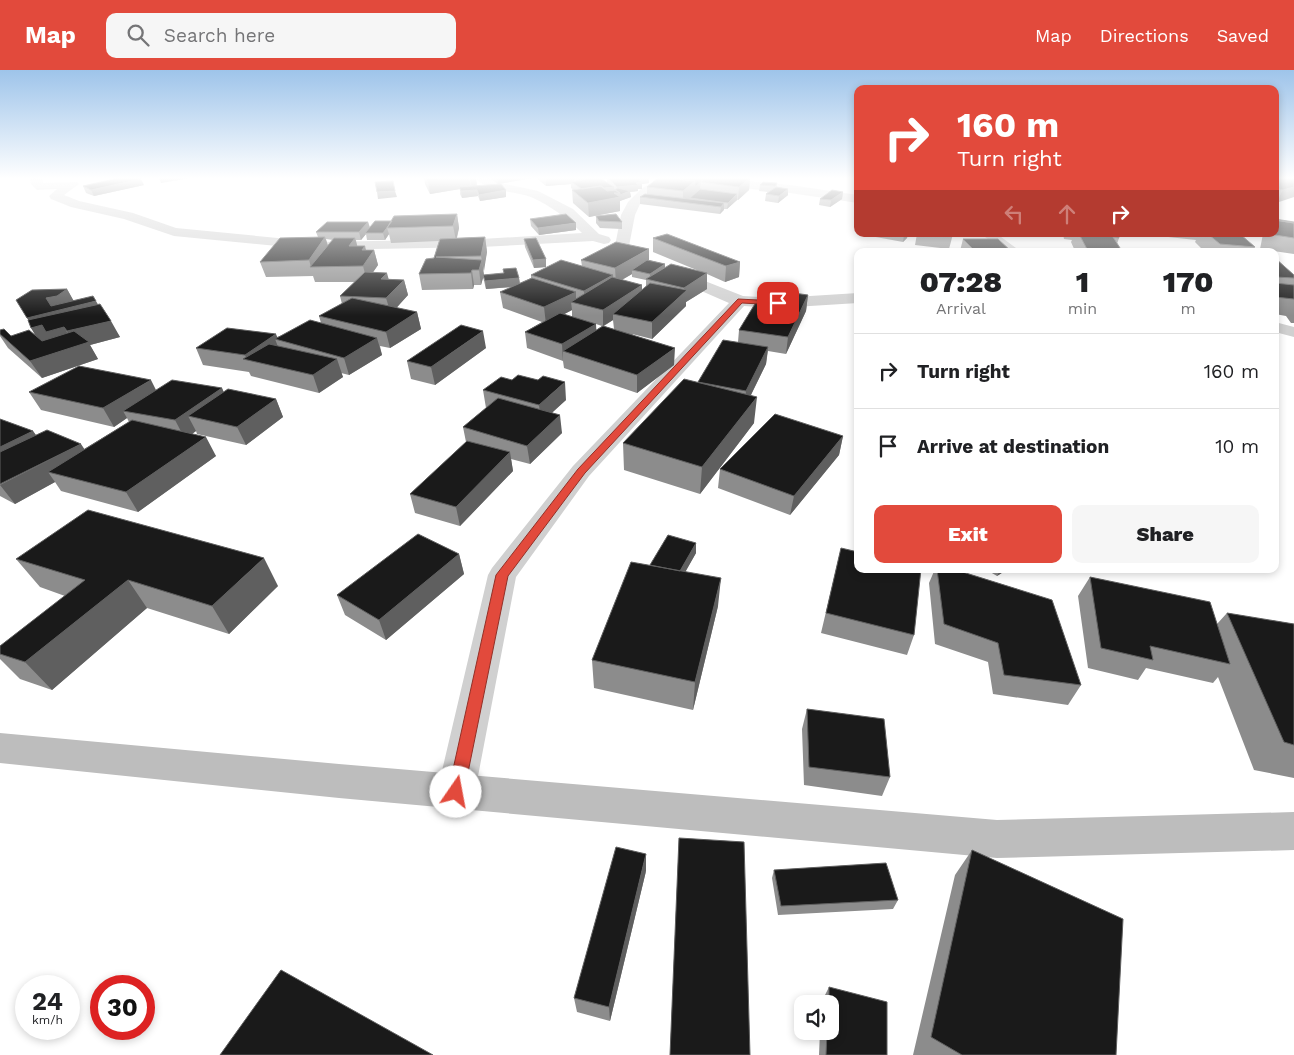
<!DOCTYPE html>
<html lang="en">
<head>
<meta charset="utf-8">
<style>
	body { margin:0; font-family:"Work Sans",sans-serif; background:#f6f6f6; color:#202124; height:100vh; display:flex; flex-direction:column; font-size:19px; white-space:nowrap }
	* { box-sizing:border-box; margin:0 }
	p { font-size:16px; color:#757577 }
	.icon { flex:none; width:28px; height:28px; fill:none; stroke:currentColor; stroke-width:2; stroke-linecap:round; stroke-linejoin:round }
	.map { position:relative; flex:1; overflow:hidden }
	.sheet { position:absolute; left:854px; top:178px; width:425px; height:325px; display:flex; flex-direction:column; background:#fff; border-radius:10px; box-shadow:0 2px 8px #0003 }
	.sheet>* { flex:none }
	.hud { position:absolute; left:854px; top:15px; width:425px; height:152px; border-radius:10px; box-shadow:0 2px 8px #0003; background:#e24a3c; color:#fff; overflow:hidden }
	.controls { position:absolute; left:794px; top:925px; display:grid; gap:10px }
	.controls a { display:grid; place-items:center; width:45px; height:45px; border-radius:10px; background:#fff; box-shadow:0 2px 8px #0003; font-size:25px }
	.speed { position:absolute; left:15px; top:905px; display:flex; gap:10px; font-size:25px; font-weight:700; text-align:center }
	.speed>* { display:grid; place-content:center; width:65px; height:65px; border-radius:50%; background:#fff; box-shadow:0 2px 8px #0003; line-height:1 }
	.speed small { font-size:12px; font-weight:400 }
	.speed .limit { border:8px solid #d22; background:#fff; color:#111 }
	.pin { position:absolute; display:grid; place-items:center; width:42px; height:42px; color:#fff; margin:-21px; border-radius:10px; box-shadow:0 2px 8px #0006 }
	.me { position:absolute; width:55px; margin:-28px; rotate:12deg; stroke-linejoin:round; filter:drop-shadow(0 0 4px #0008) }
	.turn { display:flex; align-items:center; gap:18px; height:105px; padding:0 20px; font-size:22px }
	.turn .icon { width:65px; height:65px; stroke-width:2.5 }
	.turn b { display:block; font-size:35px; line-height:42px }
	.lanes { display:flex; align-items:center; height:48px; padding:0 20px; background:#0003; justify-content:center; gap:25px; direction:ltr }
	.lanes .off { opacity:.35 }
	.eta { display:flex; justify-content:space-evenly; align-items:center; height:85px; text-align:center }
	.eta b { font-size:30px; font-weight:800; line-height:35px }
	.button { display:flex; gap:10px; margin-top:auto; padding:10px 20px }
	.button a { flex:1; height:58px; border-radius:10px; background:#e24a3c; color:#fff; font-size:20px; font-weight:800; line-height:58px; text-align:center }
	.button a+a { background:#f6f6f6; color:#202124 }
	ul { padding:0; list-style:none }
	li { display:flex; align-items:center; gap:15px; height:75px; padding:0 20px; border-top:1px solid #e0e0e0 }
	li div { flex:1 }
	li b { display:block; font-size:19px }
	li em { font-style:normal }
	header { display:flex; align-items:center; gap:30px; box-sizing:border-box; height:70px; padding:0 25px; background:#e24a3c; color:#fff }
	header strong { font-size:24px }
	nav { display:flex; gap:28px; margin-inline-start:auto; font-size:18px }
	.search { width:350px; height:45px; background:#f6f6f6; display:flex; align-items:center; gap:12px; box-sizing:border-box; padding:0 18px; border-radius:10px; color:#757577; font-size:19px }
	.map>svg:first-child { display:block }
</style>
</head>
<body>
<header>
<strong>Map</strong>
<div class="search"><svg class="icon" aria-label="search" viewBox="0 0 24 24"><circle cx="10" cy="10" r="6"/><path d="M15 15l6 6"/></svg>Search here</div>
<nav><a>Map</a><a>Directions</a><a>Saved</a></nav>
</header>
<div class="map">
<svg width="1294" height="985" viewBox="0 0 1294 985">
	<rect width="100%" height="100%" fill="#fff"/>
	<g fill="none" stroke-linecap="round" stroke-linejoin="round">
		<path fill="#d0d0d0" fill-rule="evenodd" d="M30 108H42L43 113 77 112 79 114 64 125 79 131 133 143 176 158 319 172 481 169 582 163C567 148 551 136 531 127 513 120 490 123 475 108H491L501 113 538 121 573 139 599 164 609 167 611 170 609 173 604 174 593 171 481 177 319 180 174 166 124 149 71 137 51 129 49 126 57 119 37 120 31 114Z
			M659 108H716L790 115 858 125V133L790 123 674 111 655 119 640 134 635 145 629 176 627 179H617L615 176 621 145 628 132 641 119Z
			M981 164H997L1020 181H1004Z
			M672 198 743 226 778 228 858 223V233L778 238 744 236 589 406 516 507 475 722 469 734 456 739 443 734 437 722 488 505 492 498 573 396 729 233 667 206 664 203 667 200Z
			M1275 252 1294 257V267L1275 262Z"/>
		<path fill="#bdbdbd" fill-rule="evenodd" d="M0 663 339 694 997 750 1294 742V780L997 788 339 728 0 693Z"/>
	</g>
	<path fill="#8c8c8c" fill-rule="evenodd" d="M424 108H476L477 116 506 120V127L480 131 478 126 462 128 460 124V119L430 124 425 114Z
		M490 108H532L498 114Z
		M536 108H649V113L642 114V119H638V121L630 122 631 127 620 131V141L589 147 573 133 572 120H574L571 118V114L546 116ZM602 109H607V113Z
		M658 108H750L749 120 738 130H737L727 139H724L720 144 640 134V127L647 124V117Z
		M1275 108H1294L1276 133H1275Z
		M777 113V117L788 119V125L778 133 765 131 766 124 768 122 759 121 760 115Z
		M144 115 94 126 86 123 83 116Z
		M843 122 842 129 830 137 819 135 820 129Z
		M858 140V155H854Z
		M457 144 459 158 457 168 485 167 487 182 483 201 484 205 504 203 503 199 519 208 520 213 531 208V205L582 196 581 190H649L665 194V198L699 201 653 182V168L740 192 739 207 725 212 707 204V219L686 232V236L652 269 632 264 674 295 637 323 564 298 563 291 527 278 525 262 542 252 503 238 500 222 512 217 486 219 483 207 481 215H474L473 219 422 220 419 204 434 188 439 171 391 173 389 164 385 170H367L366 164 361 170H356L357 176 366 180H374L378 195 373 202 389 209 404 210 408 225 396 238 417 242 421 259 390 278 380 276 382 285 349 305 341 303 343 307 319 323 251 306 249 302 203 295 196 278 277 267 321 253 319 246 342 234 340 226 355 212H315L313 206 266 207 260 192 318 167 316 162 368 152 370 157 391 151ZM326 169 333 170 328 176ZM632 204V207L646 210V217L642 220V215L622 210ZM572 240V247L564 244ZM613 250 614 259 604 256ZM596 254 602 256 596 260Z
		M596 146 622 152V159L600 158 596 153Z
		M530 149 576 160 539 165 531 156Z
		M1294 152V184L1260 179 1263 164H1275Z
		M866 164H908L907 168 903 172 865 165Z
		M917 164H953L949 179 915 175Z
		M1063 164H1118L1119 168 1117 174 1122 181H1075L1071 172 1072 170 1064 169Z
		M1158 164H1240L1255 177 1252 181H1204L1195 172 1196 170 1159 166Z
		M524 169 546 189V197L534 198 525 177Z
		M963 169 1011 181H960Z
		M1275 188 1294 205V253H1291L1286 246 1275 244Z
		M67 219 73 230 98 234 120 267 90 275 98 289 42 308 8 278 0 266V260L11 266H36Z
		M808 225 806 241 786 284 768 281 766 294 751 325 754 353 700 424 624 400 623 373 698 312 738 272 739 260Z
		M486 278 435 315 411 309 407 291Z
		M222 318 223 322 276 329 283 347 246 375 197 364 196 361 192 364 216 386 138 442 61 421 55 412 15 434 0 426V349L33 361 36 365 84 379 129 352 127 348 114 357 41 340 29 322 156 320Z
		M483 320 566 330 552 342 562 363 530 394 511 389 513 401 460 456 415 443 410 424 466 372 463 357 486 338Z
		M843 366 839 385 790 445 718 418 720 399Z
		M696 473V483L685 502 718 536 693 640 594 618 592 590 650 495Z
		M841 478 914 565 907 585 821 563Z
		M459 484 464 504 386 570 345 545 337 525Z
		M16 489 278 516 229 564 147 538 52 620 20 609 0 589V576L65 526 40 517Z
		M935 499H953L1081 615 1068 635 993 624 988 592 935 574 929 513Z
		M985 499H1008L997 506Z
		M1090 507 1217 554 1227 543 1294 554V708L1254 700 1218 607 1213 613 1146 598 1138 610 1088 598 1078 526Z
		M807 639 890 707 882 726 804 715 802 659Z
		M679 768 750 985H670Z
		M972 780 1116 985H913L955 805Z
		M774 800 898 830 893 839 778 845 772 808Z
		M646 801 610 951 577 942 574 928Z
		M829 917 887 985H819L820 961H830V934H822V931Z"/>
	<path fill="#5f5f5f" d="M159 108H191L161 113Z
		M447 108H469L471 118 459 117 460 119 430 124 428 111Z
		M470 108H476L477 119 472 120Z
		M497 108H532L498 114Z
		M546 108H574V114L571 112V114L546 116Z
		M577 108H598L578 116Z
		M637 108H649V113L642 114V119H638V121L630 122 631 127 620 131V141L589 147 588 133 614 123H618L617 117Z
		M750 108 749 120 738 130 739 117Z
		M141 109 144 115 94 126 91 120Z
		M695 111 701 112 700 119 685 133 683 132V121Z
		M614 117V123L586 121Z
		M1294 117V127L1276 133 1283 120Z
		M788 119V125L778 133 779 126Z
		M477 120 478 126 462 128 461 121Z
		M506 120V127L480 131 479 125Z
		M395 121 397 127 378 129 377 122Z
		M843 122 842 129 830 137 831 130Z
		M737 124V130L727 139 728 133Z
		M724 133V140L720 144 721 137Z
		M457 144 459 158 456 170 453 156Z
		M392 151 387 158 389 164 385 170 383 163Z
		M368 152 370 159 365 163 366 164 361 170 359 162Z
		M576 153V160L539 165 538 158Z
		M906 164H908L907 168 903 172 904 165Z
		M325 167 330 182 311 197 309 190Z
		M485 167 487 182 484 201 481 186Z
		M355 168 359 182 349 176Z
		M365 176 368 188 374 180 378 195 367 211 363 196 362 180Z
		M649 179V194L632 200V204L616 213 615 198Z
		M546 189V197L534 198 533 190Z
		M482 190 484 205 481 215 479 200Z
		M740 192 739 207 725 212 726 196Z
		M665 194V202L650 210V204Z
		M472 200 474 215 473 219 471 203Z
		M387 203 391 218 381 209Z
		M707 203V219L686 232V236L652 269V252L684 223V218Z
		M613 205 614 221 585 235 584 221Z
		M519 208 520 216 486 219 485 211Z
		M404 210 408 225 391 244 386 228Z
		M642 215V230L613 244V250L603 256V240Z
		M67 219 76 235 96 231 105 247 64 257 74 274 41 275 31 258H33L27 248 46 228Z
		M576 222V233L571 232 572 240 546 254 544 237Z
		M808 225 806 241 786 284 788 267Z
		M417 242 421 259 390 278 386 262Z
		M111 251 120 267 90 275 98 289 42 308 30 291 76 276 67 261Z
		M596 254 597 271 563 281V292L562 274Z
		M483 261 486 278 435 315 431 297Z
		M276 264 278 269H275L280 282 247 290 245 285Z
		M377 268 382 285 349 305 344 288Z
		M768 277 766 294 744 339 746 321Z
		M675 278 674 295 637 323V305Z
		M337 289 343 307 319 323 313 305Z
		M151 310 160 328 123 341 127 348 114 357 103 338Z
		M565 312 566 330 541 353 539 335Z
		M222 318 230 336 188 346 196 361 185 369 175 350Z
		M757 327 754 353 700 424 702 397Z
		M276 329 283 347 246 375 237 357Z
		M560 345 562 363 530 394 527 376Z
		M33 361 46 380 0 404V377Z
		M843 366 839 385 790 445 794 426Z
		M206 367 216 386 138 442 126 422Z
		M81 374 93 392 48 402 55 412 15 434 0 415Z
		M510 382 513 401 460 456 456 437Z
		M696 473V483L678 515V505Z
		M459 484 464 504 386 570 379 550Z
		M264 488 278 516 229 564 212 536Z
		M1001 499H1008L997 506Z
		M721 508 718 536 693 640 695 612Z
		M128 510 147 538 52 620 25 592Z
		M646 784V801L610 951 609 937Z"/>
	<path fill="#1a1a1a" stroke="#5f5f5f" d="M119 108 141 109 91 120 83 116Z
		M426 108H447L428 111Z
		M593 108H600L614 117 604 118 601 116 582 119 571 112Z
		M608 108H637L642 112 636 113 638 115 617 117Z
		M658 108H668L695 111 683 121 647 117Z
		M668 108H705L695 117V111Z
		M705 108H750L739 117 701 112Z
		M1280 108H1294V117L1283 120 1275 118V110Z
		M393 111 395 121 377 122 375 112Z
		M763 112 777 113 775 116 760 115Z
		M501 114 506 120 479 125 477 120 461 121 459 117Z
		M601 116 607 121 615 120 620 123H614L620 127 588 133 572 120Z
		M776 117 788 119 779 126 766 124Z
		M618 118 630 121 620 125V123L615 120H614Z
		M700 119 737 124 728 133 690 128Z
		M832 120 843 122 831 130 820 129Z
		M645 124 724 133 721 137 640 127Z
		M457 144 453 156 387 158 394 146Z
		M566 144 576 153 538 158 530 149Z
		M616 144 622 152 599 151 596 146Z
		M1275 149 1294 152V153L1275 150Z
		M1275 150 1294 153V168L1268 164H1275Z
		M375 151H392L383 163H365Z
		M327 152H368L359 162H316Z
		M667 164 740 192 726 196 653 168Z
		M1079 164H1111L1122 181H1088Z
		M1111 164H1118L1119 168 1113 167Z
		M1208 164H1240L1255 177 1220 174Z
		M325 167 309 190 260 192 280 168Z
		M485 167 481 186 436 187 482 190 479 200H472L471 203 419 204 426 189 434 188 440 169Z
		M334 168H355L349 176H365L362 180H374L363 196 310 197Z
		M536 168 546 189 533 190 524 169Z
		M963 169H998L1011 181H975Z
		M616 172 649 179 615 198 581 190Z
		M1275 188 1294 205V208L1275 207Z
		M561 190 613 205 584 221 531 205Z
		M647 190 665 194 650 204 632 200Z
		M671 194 707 203 684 218 646 209Z
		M516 198 519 208 485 211 483 205 504 203 503 199Z
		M365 202 387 203 381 209 404 210 386 228 340 226Z
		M612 207 642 215 603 240 571 232Z
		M532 208 576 222 544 237 500 222Z
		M650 213 687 220 652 252 613 244Z
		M1275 213 1294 215V229L1275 227Z
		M67 219 57 226 46 228 51 236 93 226 96 231 27 248 16 230 32 220Z
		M764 219 808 225 788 267 739 260Z
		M352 228 417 242 386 262 319 246Z
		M100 234 111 251 67 261 64 257 46 262 42 255 31 258 28 250Z
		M560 243 596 254 562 274 525 262Z
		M310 250 377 268 344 288 275 269Z
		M461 255 483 261 431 297 407 291Z
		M603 256 675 278 637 305 563 281Z
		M227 258 276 264 245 285 196 278Z
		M4 259 11 266 29 260 42 271 74 261 89 272 30 291 0 264V260Z
		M723 270 768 277 746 321 698 312Z
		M269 274 337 289 313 305 243 289Z
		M79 296 151 310 103 338 29 322Z
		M518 305 538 310 543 306 565 312 539 335 483 320 501 307 512 310Z
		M684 309 757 327 702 397 623 373Z
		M172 310 222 318 175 350 123 341Z
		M228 319 276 329 237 357 188 346Z
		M498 328 560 345 527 376 463 357Z
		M775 344 843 366 794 426 720 399Z
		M0 349 33 361 0 377Z
		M132 350 206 367 126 422 48 402Z
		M47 360 81 374 0 414V382Z
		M467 371 510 382 456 437 410 424Z
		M88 440 264 488 212 536 128 510 25 592 0 584V576L85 510 16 489Z
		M418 464 459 484 379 550 337 525Z
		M668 465 696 473 680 501 650 495Z
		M841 478 858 482V499H921L914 565 826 543Z
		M631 492 721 508 695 612 592 590Z
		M937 499H953L1052 530 1081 615 1004 605 998 573 944 554Z
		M1090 507 1210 532 1230 594 1150 576 1153 590 1101 578Z
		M1227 543 1294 554V675L1284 672Z
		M807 639 884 649 890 707 809 697Z
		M679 768 744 772 750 985H670Z
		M616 777 646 784 609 937 574 928Z
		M972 780 1123 849 1116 985H962L931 967Z
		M886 793 898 830 781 836 774 800Z
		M281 900 433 985H220Z
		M829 917 887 932V985H826L827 961H830V934H829Z"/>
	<linearGradient id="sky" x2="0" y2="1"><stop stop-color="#9ec4ea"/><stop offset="0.44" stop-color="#fff"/><stop offset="1" stop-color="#fff" stop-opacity="0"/></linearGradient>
	<rect width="1294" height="246" fill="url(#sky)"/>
	<path fill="#e24a3c" stroke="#933027" d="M738 229 778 231 781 233 778 235 742 233 585 403 508 506 464 722 461 727 456 729 451 727 448 722 496 505 578 399Z"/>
</svg>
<div class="controls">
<a><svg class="icon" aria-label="sound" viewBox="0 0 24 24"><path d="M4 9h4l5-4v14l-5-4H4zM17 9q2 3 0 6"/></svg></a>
</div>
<div class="speed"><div>24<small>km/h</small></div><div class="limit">30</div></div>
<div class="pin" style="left:778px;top:233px;background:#d93025"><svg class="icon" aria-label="arrive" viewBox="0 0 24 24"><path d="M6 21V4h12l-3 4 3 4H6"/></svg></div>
<svg class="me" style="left:456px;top:722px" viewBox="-20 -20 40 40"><circle r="19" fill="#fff"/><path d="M0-13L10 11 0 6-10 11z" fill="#e24a3c"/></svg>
<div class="hud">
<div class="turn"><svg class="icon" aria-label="right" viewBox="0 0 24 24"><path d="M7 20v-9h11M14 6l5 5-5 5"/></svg><div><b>160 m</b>Turn right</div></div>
<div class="lanes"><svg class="icon off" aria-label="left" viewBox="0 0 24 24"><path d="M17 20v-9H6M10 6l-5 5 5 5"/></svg><svg class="icon off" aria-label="ahead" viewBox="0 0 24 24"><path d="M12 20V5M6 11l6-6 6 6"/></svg><svg class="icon" aria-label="right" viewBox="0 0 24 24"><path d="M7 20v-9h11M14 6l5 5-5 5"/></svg></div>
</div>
<section class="sheet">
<div class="eta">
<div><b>07:28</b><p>Arrival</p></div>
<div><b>1</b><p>min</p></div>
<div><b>170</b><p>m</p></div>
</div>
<ul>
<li><svg class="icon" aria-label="right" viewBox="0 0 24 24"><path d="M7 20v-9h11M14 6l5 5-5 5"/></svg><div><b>Turn right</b></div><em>160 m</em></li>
<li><svg class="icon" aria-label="arrive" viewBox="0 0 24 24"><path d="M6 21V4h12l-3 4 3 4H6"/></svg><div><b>Arrive at destination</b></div><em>10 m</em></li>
</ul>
<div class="button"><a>Exit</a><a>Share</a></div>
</section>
</div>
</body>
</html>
